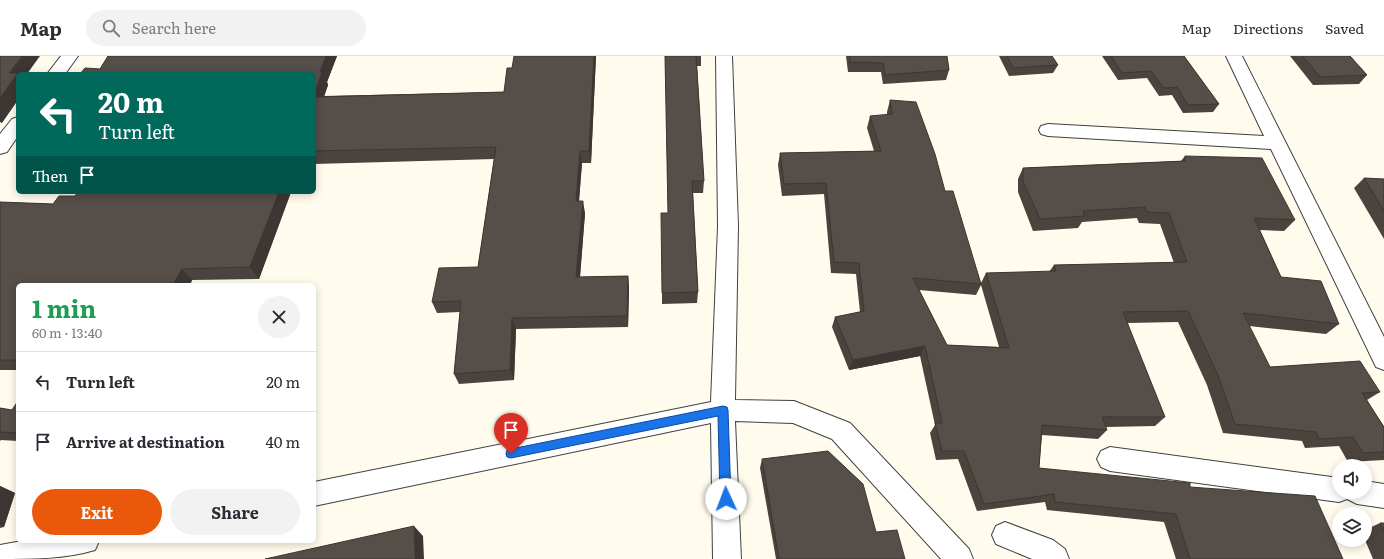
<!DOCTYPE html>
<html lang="en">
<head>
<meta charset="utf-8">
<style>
	body { margin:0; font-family:Literata,serif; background:#f2f2f3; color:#2b2b33; height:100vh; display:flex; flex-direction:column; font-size:15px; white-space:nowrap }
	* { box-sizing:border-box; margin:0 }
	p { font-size:13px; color:#7c7c81 }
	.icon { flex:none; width:22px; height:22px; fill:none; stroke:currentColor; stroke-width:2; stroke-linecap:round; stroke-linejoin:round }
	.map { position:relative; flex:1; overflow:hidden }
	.panel { position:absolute; left:16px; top:227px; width:300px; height:260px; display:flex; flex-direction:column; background:#fff; border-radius:6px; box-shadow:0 2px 10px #0003 }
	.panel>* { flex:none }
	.hud { position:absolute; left:16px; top:16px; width:300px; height:122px; border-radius:6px; box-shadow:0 2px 10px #0003; background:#00695c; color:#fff; overflow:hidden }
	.buttons { position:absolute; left:1332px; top:403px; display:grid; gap:8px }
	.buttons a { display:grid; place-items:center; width:40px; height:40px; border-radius:50%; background:#fff; box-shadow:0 2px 10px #0003; font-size:20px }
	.pin { position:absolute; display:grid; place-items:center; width:34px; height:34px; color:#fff; margin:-41px -17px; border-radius:50% 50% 50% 0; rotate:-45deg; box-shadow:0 0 4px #0007 }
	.pin .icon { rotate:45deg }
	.me { position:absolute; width:44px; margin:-22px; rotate:358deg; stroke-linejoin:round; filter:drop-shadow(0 0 3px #0008) }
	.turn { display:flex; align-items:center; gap:14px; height:84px; padding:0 16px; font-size:18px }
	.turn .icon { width:52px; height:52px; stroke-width:2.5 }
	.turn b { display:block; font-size:28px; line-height:34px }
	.then { display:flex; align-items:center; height:38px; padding:0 16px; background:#0003; gap:8px; font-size:15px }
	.round { display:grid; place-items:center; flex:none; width:42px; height:42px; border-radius:21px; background:#f2f2f3 }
	.head { display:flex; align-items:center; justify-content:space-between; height:68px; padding:0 16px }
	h1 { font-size:24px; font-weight:700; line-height:30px; color:#1e9e55 }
	.button { display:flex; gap:8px; margin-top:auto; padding:8px 16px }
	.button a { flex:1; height:46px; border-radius:24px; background:#ea580c; color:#fff; font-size:16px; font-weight:700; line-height:46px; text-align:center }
	.button a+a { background:#f2f2f3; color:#2b2b33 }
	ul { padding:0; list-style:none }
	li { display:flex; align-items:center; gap:12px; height:60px; padding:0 16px; border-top:1px solid #e1e1e2 }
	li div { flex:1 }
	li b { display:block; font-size:15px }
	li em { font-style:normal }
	header { display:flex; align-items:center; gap:24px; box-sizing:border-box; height:56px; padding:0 20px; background:#fff; border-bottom:1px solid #e1e1e2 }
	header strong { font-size:19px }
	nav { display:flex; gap:22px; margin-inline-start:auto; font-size:14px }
	.search { width:280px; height:36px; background:#f2f2f3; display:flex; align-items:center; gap:10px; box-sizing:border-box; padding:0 14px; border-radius:22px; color:#7c7c81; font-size:15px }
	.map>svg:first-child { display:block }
</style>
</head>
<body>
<header>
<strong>Map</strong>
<div class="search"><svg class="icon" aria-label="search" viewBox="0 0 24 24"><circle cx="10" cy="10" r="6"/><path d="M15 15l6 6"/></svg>Search here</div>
<nav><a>Map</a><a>Directions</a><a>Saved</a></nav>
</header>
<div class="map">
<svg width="1384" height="503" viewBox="0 0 1384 503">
	<rect width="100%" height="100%" fill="#fffbed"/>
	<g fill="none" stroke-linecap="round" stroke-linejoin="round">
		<defs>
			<path id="minor" d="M61 0H78L65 18H47Z
				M716 0H732L738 170 735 344 794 345 850 367 969 493 973 503H941L832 383 793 367 735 365 741 503H713L711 367 314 450V426L711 346 718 170Z
				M1226 0H1242L1384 281V314L1376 311 1271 93 1048 80 1041 78 1039 74 1041 70 1048 68 1264 80Z
				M18 61V80L7 96 0 98V78L12 63Z
				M1110 391 1339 422V436H1365V425L1384 428V452L1357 448 1347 443 1339 446 1110 415 1101 411 1097 403 1101 395Z
				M1005 466 1053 484 1065 493 1069 503H1032L996 488 992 479 996 470Z
				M22 485H99L95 494C65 503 32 503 0 503V489Z"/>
		</defs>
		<use href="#minor" stroke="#404040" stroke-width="2"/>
		<use href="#minor" fill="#fff" fill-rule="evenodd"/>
	</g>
	<path fill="#4a433e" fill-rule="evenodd" d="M108 0H337L327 26 328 29 324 40 504 36 512 12 596 0 591 107H582L579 145 585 157 580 221 628 220 629 232 628 271 516 273 514 324 459 328 454 318 460 256 437 257 432 246 478 211 494 103 314 108V18L100 13Z
		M665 0H701V10H697L704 125 703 137H693L698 236 697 247 662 248V237L668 157Z
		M846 0H947L949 14 946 24 883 28 881 16H848Z
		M999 0H1052L1058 9 1053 17 1009 20Z
		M1102 0H1184L1219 48 1213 56 1183 57 1172 39 1159 40 1147 22 1118 24Z
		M1290 0H1350L1367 19 1359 28 1313 29Z
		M890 44 945 135 981 227 986 217 1049 216 1054 209 1174 207 1160 168 1139 167 1137 162 1082 166 1078 172 1033 175 1018 136V123L1023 112 1181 105 1185 100 1295 164 1284 175 1260 174 1281 221 1339 268 1326 278 1249 270 1270 311 1380 336 1367 344 1384 371V404L1348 406 1339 390 1305 392 1302 385 1223 377 1207 329 1178 266 1127 267 1165 361 1155 370 1106 371 1107 374 1098 383 1042 379 1039 412 1190 431 1343 503H1176L1164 466 1047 454 1045 446 977 455 958 403 936 404 930 377 935 369 920 300 849 314 832 271 835 261 860 256 856 218 831 217 824 138 782 140 778 109 780 97 874 95 867 72 870 60 887 59V56ZM981 229 999 291 947 289 919 234 976 239Z
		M1364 122 1384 123V183L1354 132Z
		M78 136H291L259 223 192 224 190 229H18V314H0V146L53 148 75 140Z
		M18 345V385L1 384 0 385V352L12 354Z
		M762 403 876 476 905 503H776L760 412Z
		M0 430 15 437 4 471 0 472Z
		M1380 467H1384V503H1373L1365 484V474Z"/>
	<path fill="#3c3732" d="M22 0H40L27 18H18V44L2 67 0 66V42L9 17Z
		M326 0H337L327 26 328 29 320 53 314 41V40L320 16Z
		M594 0H596L591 107 589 95Z
		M580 95 582 107 578 157 576 145Z
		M279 136H291L259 223 250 211Z
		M583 145 585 157 579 233 576 221Z
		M182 213 192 224 190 229H176L174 227Z
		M628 220 629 232 628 271 627 260Z
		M512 262 516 273 514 324 510 314Z
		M925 290 920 300 849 314 853 304Z
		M0 430 15 437 4 471 0 469Z
		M414 470 423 480 424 503H415Z"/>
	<path fill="#564e48" stroke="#3c3732" d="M0 0H22L9 17H18L0 42Z
		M108 0H326L320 16H322L314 40V18H80L85 12 100 13Z
		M514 0H594L589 95H580L576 145H583L576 221 628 220 627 260 512 262 510 314 454 318 461 245 432 246 439 212 478 211 496 91 314 95V41L504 36 507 12H512Z
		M665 0H696L704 125H692L698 236 662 237 661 157H668Z
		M850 0H947L949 14 885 19 883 7 850 6Z
		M1007 0H1052L1058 9 1013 12Z
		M1111 0H1184L1219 48 1188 49 1177 31 1164 32 1151 15 1122 17Z
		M1303 0H1350L1367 19 1320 21Z
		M890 44 916 46 935 98 945 135H953L981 228 913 222 947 289 1009 292 986 217 1056 215 1054 209 1187 206 1169 157 1147 156 1145 151 1083 155 1085 160 1040 163 1023 125V112L1185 105V100L1262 102 1295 164 1254 162 1281 221 1321 225 1339 268 1243 257 1270 311 1360 305 1380 336 1362 337 1384 371V396L1363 397 1353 381 1319 383 1316 376 1235 368 1218 319 1188 255 1123 256 1165 361H1102L1107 374 1042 369 1039 412 1190 427V431L1315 440 1343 503H1190L1176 458 1055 446 1054 438 984 448 964 395H942L935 367H942L925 290 853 304 835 261 864 255 859 207 834 206 826 127 784 128 780 97 881 95 870 60 892 58Z
		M1364 122 1384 123V155Z
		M78 136H279L250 211 182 213 174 227H170L169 229H18V304H0V146L53 148 59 140H75Z
		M18 345V377L0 376V352L12 354Z
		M828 395 863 428 876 476 897 474 905 503H779L762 403Z
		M1380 467H1384V475Z
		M414 470 415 503H265Z"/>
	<path fill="#1a73e8" stroke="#114b97" d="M723 350 727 351 728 354 731 443 729 447 726 449 722 447 720 443 718 360 511 402 507 401 506 398 507 394 511 393Z"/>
</svg>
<div class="buttons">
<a><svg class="icon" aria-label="sound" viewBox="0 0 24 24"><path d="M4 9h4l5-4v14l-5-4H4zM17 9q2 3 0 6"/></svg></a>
<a><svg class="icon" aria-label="layers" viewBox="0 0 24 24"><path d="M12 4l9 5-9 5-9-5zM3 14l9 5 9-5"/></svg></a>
</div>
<div class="pin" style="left:511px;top:398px;background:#d93025"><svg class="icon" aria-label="arrive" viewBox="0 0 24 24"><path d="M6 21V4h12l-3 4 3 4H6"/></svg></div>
<svg class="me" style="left:726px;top:443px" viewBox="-20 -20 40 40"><circle r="19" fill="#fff"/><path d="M0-13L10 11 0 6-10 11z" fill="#1a73e8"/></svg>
<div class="hud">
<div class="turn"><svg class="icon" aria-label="left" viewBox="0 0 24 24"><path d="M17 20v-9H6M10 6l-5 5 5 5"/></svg><div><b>20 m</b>Turn left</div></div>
<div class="then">Then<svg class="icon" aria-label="arrive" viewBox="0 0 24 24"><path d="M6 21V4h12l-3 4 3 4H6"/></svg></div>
</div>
<section class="panel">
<div class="head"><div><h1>1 min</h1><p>60 m · 13:40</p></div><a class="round"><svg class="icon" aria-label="close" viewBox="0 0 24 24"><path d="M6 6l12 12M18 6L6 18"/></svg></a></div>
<ul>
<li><svg class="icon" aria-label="left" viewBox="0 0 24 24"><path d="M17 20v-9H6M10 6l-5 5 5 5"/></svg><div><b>Turn left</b></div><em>20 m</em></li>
<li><svg class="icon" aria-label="arrive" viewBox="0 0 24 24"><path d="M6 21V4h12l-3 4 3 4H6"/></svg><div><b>Arrive at destination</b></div><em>40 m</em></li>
</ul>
<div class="button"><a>Exit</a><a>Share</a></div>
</section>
</div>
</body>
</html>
